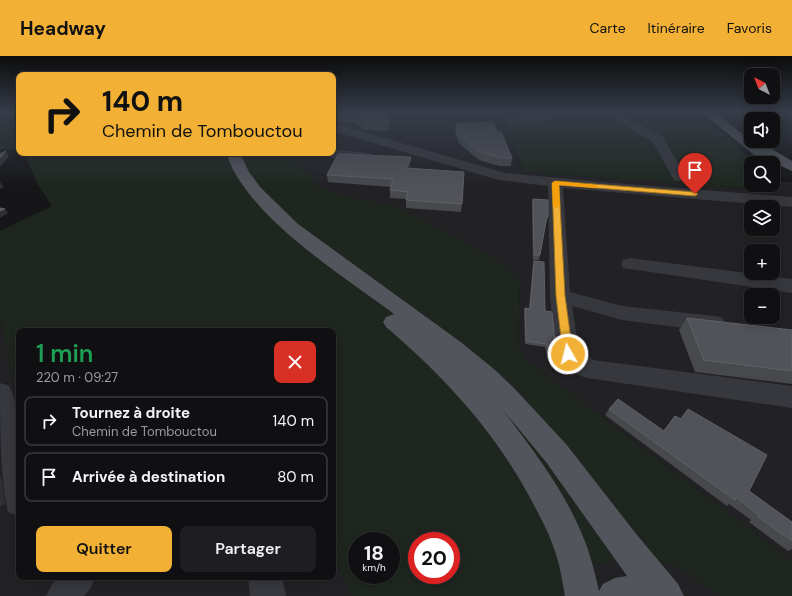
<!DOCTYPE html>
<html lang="fr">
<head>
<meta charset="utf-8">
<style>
	body { margin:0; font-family:"DM Sans",sans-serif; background:#1e1e20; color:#f1f3f6; height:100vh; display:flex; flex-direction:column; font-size:15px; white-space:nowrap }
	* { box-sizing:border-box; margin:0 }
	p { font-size:13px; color:#9c9d9f }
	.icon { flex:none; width:22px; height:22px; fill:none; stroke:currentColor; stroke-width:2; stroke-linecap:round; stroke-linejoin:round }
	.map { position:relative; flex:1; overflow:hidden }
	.side { position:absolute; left:16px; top:272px; width:320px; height:252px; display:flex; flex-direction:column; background:#101012; border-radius:8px; box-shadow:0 2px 10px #0003,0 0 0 1px #303032 }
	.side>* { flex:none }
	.banner { position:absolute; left:16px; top:16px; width:320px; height:84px; border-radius:8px; box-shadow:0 2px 10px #0003,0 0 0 1px #303032; background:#f2b134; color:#111; overflow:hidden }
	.needle { width:26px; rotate:318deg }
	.controls { position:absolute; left:744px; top:12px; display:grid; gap:8px }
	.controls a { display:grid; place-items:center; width:36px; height:36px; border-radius:8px; background:#101012; box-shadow:0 2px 10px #0003,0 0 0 1px #303032; font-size:20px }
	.speed { position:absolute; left:348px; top:476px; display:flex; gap:8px; font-size:20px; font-weight:700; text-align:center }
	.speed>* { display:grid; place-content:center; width:52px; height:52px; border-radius:50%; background:#101012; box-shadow:0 2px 10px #0003,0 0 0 1px #303032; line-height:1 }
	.speed small { font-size:10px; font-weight:400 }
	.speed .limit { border:6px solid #d22; background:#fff; color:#111 }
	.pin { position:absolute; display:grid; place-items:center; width:34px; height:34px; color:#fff; margin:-41px -17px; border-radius:50% 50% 50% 0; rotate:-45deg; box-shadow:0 0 4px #0007 }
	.pin .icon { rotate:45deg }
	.me { position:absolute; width:44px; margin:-22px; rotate:352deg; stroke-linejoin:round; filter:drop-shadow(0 0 3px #0008) }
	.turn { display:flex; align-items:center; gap:14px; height:84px; padding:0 20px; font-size:18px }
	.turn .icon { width:52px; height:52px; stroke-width:2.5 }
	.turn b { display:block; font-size:28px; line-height:34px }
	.round { display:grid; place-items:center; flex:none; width:42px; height:42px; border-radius:8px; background:#1e1e20 }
	.overview { display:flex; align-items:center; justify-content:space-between; height:68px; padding:0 20px }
	h1 { font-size:24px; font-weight:600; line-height:30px; color:#1e9e55 }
	.cta { display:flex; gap:8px; margin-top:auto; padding:8px 20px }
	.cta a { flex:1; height:46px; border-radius:8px; background:#f2b134; color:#111; font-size:16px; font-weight:600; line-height:46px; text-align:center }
	.cta a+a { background:#1e1e20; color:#f1f3f6 }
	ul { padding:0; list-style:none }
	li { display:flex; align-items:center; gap:12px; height:50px; margin:0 8px 6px; padding:0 12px; border:2px solid #303032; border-radius:8px }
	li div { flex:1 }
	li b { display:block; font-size:15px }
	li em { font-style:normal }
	header { display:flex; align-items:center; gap:24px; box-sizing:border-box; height:56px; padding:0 20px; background:#f2b134; color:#111 }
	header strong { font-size:19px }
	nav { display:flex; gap:22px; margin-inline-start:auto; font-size:14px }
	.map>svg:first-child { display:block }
</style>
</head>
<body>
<header>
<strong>Headway</strong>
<nav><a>Carte</a><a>Itinéraire</a><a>Favoris</a></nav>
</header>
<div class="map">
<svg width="792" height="540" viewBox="0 0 792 540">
	<rect width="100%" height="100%" fill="#161618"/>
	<path fill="#222225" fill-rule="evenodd" d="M0 56H19V70L0 67Z
		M333 56H496L518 106 524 116 757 133 767 129H773L774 126H792V505L524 302 518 291 520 224 395 151 334 138 320 132 313 128 311 117 287 104 281 97H333ZM751 151H773V173H751ZM751 195H773V217H751ZM751 239H773V261H751Z
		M0 263 19 354V521H333V496L352 540H0Z
		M645 499 686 515 720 540H560L563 534 598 508Z"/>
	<path fill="#1e261f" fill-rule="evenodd" d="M496 56H697L712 71 744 91 739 92 755 107H751V129H767L757 133 524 116Z
		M0 67 19 70V93L0 94Z
		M24 97H281C290 107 304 111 314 121L313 128C342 144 376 143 406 155L506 209 520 224 518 291 524 302 792 505V540H720L686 515 645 499 598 508 563 534 560 540H352L333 496V275H19V354L0 263V175L52 150 37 127ZM357 485H391V519H357ZM417 485H451V519H417Z"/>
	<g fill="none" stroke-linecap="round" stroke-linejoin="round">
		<path fill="#37383d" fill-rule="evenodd" d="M0 56H19V61L0 60Z
			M548 56H579L573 59 513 69 509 68 507 65 509 62 513 61Z
			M602 56H617L663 81 686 121 684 124 679 125 674 124 653 86Z
			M788 56 792 57V65L781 61 779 59 781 57Z
			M333 67 505 117 602 126 792 141V151L563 132 570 236 622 250 715 260 723 262 726 268 723 274 715 276 622 264 572 250 579 294 593 304 792 330V352L587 322C575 319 562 309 556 298L550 240 548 130 499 124 333 75Z
			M333 93 367 97 372 98 374 101 372 104 367 105 328 101 323 100 321 97H333Z
			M630 202 792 223V237L623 212 621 208 623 204Z
			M0 327 9 330C25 361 19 424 19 460L8 456C0 422 0 364 0 327Z
			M56 521H95L90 533 84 540H46Z
			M248 521H282L286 540H250Z"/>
		<path fill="#53555c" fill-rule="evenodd" d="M701 56H715L751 85 759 90H767L792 105V115L779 109 773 111V107H764Z
			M226 97H240L249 116 261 132 298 168 462 287 495 314 514 332 566 388 637 479 678 528 684 540H565C562 522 559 504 552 487 548 475 541 463 535 451 498 379 448 324 386 271L383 266 386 261 394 258C342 219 267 173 235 117 231 111 229 103 226 97ZM503 354 546 406 627 520 615 522 603 528 599 535C594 512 588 490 578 469 559 427 530 390 503 354Z"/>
	</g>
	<path fill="#47494d" d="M333 56H393L388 75 368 74 361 73V69H357V67L333 66Z
		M456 68 497 76 512 102 511 110H500L482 105 475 101 458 86 455 75Z
		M411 101V109L410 113 462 148 461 156 406 152V143L390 142V134L391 131 328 126 327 119Z
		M533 143 548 161 547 165H546L540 199 539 204H533L532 147Z
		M534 205 545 255 556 295 561 302 559 306 548 305 545 291 525 288 524 255 525 252 529 253 533 208Z
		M687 262 792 274V328L695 316 679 274Z
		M609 353 663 375 675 360 680 363 688 353 749 435 792 466V493L788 495 749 466 751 464 729 448 727 450 605 359Z"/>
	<path fill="#2f3033" d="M390 56H393L388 75V66Z
		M6 95 9 100 0 111V102Z
		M411 101V109L407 120V112Z
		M0 126 4 131 0 133Z
		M5 153 8 157 0 162V155Z
		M0 419 2 425 5 448 0 451Z"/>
	<path fill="#525359" stroke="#5f6168" d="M333 56H390L388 66 367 65 360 64 361 60H357L358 58 333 57Z
		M493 66 497 76H501L512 102H501L483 97 476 94 458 78 456 68Z
		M6 95 0 102V98Z
		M338 98 411 101 407 112 464 116 462 148 406 144 408 136 390 134 393 123 327 119Z
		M533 143 548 144V161L547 160 540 199H534Z
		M0 152 5 153 0 155Z
		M534 205 544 206 545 255 552 256 556 295 561 302H549L546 288 526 285 525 252 530 253Z
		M687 262 792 274V315L704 304Z
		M618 343 664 375 675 360 681 363 688 353 767 399 749 435 792 466V485L758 461 759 459 736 441 735 444 609 353Z"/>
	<linearGradient id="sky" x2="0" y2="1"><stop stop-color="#0c0c0d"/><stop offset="0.42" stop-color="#363c48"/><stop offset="1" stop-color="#363c48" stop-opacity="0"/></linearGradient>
	<rect width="792" height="132" fill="url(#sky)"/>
	<path fill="#f2b134" stroke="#9d7322" d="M555 125 695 136 698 138 695 140 559 129 565 240 573 298 571 301H564L563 298 556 240 552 127Z"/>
	<path fill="#f59e0b" d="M555 125 595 129 598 131 595 132 559 129 560 150 556 152 553 150 552 127Z"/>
</svg>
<div class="controls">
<a><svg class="needle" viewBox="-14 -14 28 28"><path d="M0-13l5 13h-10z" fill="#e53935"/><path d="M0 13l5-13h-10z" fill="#9c9d9f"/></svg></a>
<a><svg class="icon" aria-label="sound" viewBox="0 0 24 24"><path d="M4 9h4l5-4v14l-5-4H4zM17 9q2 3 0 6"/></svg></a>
<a><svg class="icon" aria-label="search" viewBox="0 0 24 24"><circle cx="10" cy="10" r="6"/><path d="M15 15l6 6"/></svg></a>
<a><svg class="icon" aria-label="layers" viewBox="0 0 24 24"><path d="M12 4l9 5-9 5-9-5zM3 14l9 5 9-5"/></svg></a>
<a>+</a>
<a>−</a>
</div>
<div class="speed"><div>18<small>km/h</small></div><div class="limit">20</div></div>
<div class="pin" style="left:695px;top:138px;background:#d93025"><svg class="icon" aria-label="arrive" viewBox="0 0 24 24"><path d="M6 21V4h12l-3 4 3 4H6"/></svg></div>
<svg class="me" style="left:568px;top:298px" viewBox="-20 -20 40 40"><circle r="17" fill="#f2b134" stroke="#fff" stroke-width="3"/><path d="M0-11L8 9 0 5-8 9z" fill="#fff"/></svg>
<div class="banner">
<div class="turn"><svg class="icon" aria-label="right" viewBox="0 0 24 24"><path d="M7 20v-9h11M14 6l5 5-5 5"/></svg><div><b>140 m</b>Chemin de Tombouctou</div></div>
</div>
<section class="side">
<div class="overview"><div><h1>1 min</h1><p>220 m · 09:27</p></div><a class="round" style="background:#d93025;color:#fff"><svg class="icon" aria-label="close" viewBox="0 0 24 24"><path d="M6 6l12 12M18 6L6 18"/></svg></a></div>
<ul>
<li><svg class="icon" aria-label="right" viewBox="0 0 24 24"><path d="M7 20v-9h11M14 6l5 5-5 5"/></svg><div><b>Tournez à droite</b><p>Chemin de Tombouctou</p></div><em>140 m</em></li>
<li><svg class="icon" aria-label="arrive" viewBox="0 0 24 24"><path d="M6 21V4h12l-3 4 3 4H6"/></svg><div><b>Arrivée à destination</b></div><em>80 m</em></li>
</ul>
<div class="cta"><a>Quitter</a><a>Partager</a></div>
</section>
</div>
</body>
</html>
